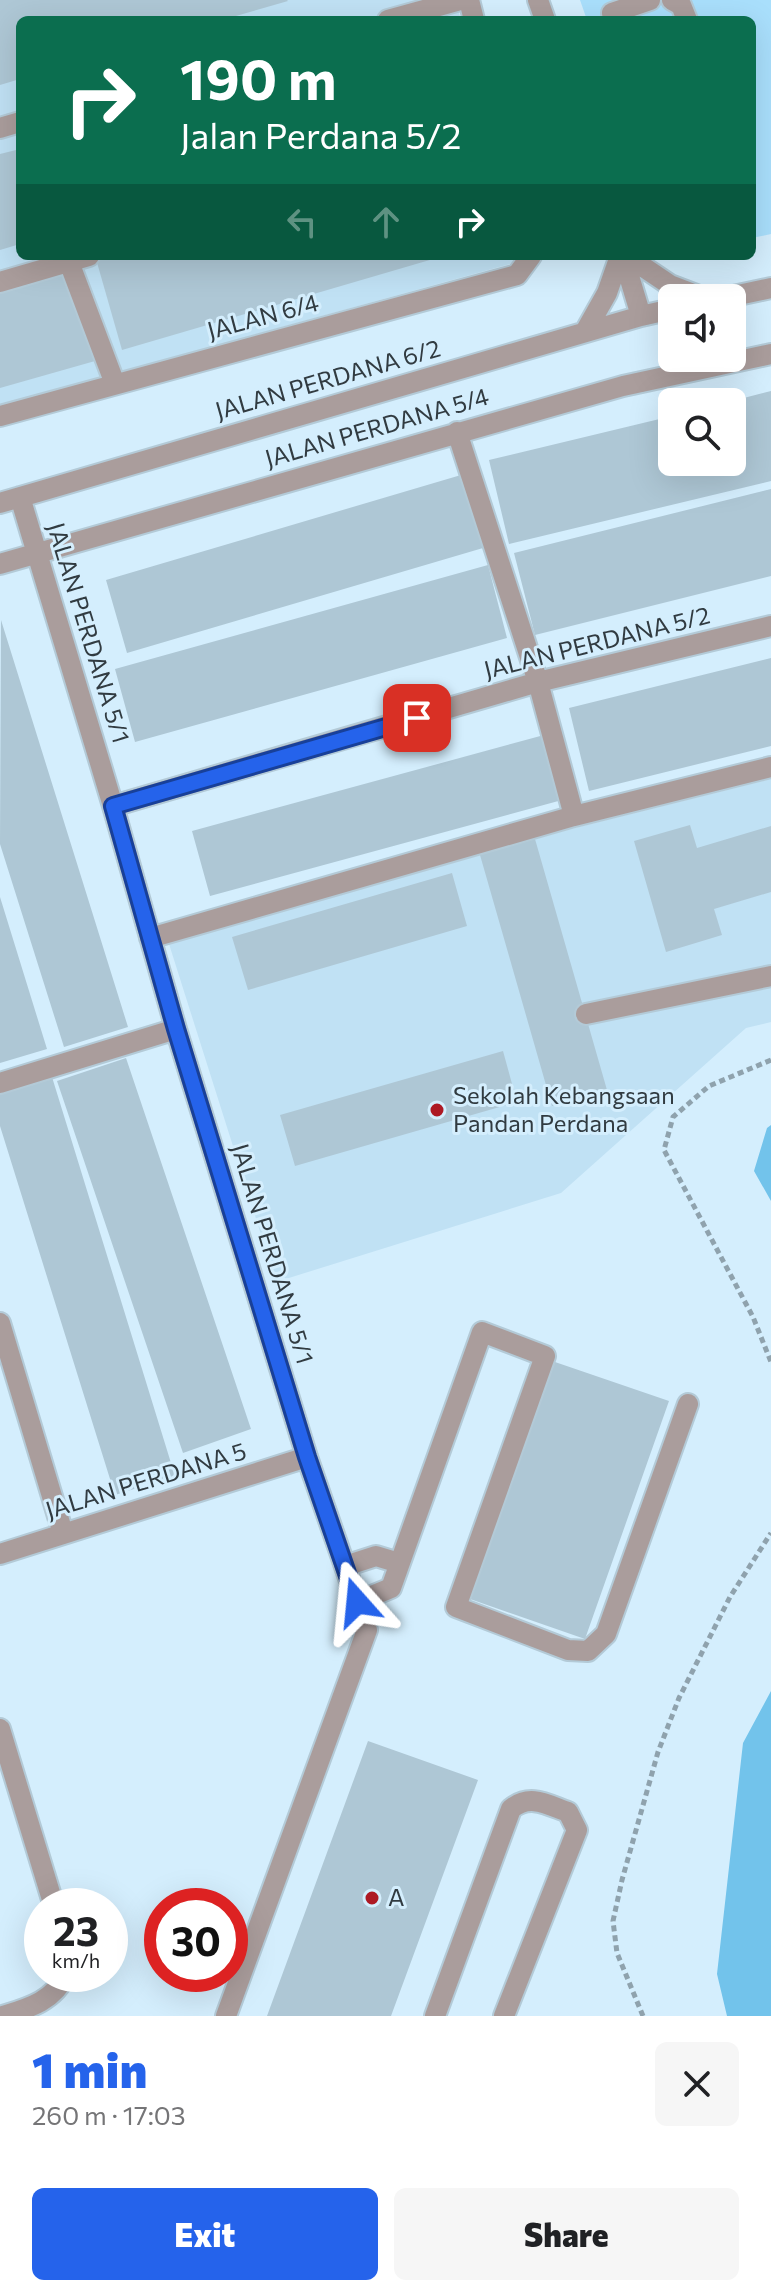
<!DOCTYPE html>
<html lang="en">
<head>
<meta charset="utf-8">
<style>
	body { margin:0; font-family:Commissioner,sans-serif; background:#f6f6f6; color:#202124; height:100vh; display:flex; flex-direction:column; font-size:30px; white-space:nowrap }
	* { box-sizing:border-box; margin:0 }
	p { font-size:26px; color:#757577 }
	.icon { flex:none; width:44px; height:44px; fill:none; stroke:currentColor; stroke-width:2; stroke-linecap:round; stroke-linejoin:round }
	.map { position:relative; height:2016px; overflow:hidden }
	.side { display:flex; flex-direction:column; background:#fff; flex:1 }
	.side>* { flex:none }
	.banner { position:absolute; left:16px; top:16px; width:740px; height:244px; border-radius:12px; box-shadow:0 8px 32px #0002; background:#0b6e4f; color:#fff; overflow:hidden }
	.buttons { position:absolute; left:658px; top:284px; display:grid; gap:16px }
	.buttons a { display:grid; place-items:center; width:88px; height:88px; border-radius:12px; background:#fff; box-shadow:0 8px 32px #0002; font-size:40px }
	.speed { position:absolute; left:24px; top:1888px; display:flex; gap:16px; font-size:40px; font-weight:700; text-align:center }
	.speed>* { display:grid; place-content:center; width:104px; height:104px; border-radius:50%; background:#fff; box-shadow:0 8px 32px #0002; line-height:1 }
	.speed small { font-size:20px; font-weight:400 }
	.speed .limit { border:12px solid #d22; background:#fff; color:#111 }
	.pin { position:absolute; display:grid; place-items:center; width:68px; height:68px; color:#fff; margin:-34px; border-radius:16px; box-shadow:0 4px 12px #0006 }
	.me { position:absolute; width:88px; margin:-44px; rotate:342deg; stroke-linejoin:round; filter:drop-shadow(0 0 6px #0008) }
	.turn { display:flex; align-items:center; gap:28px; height:168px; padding:0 32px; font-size:36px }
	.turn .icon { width:104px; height:104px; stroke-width:2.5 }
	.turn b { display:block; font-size:56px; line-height:68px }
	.lanes { display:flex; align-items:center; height:76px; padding:0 32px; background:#0003; justify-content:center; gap:40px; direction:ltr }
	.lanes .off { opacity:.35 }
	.round { display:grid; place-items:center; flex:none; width:84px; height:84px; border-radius:12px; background:#f6f6f6 }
	.overview { display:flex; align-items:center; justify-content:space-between; height:136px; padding:0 32px }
	h1 { font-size:48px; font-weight:800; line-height:60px; color:#2563eb }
	.primary-button { display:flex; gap:16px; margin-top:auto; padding:16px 32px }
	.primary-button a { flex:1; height:92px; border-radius:12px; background:#2563eb; color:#fff; font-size:32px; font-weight:800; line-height:92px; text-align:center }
	.primary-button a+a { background:#f6f6f6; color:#202124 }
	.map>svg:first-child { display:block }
</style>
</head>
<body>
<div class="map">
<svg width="771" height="2016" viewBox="0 0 771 2016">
	<rect width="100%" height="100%" fill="#d4eefd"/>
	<path fill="#c0e1f4" d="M0 0H455L461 20H20V256H517L510 264 0 405Z
		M771 779V1022L746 1028 561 1193 276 1282 169 944 571 829Z"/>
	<path fill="#a9dffc" d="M580 0H771V234L752 238V20H587Z"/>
	<path fill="#72c3eb" d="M771 1125V1201L754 1171 767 1128Z
		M771 1691V2016H727L717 1974 743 1743Z"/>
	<path fill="#aec7d5" d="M0 0H287L288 1 222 20H20V79L0 85Z
		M20 149V244L0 250V154Z
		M105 256H440V257L122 350 96 259Z
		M69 270 95 361 0 388V289Z
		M771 391V481L509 544 489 460 672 416V462H732V401Z
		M461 475 483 548 127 653 106 580Z
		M771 489V576L535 635 514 553Z
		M488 565 507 638 135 742 115 669Z
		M1 620 128 1027 64 1047 0 844Z
		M771 658V746L589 791 569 708Z
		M544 735 562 800 210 896 192 831Z
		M690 825 697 848 771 826V892L714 909 722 935 666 952 634 841Z
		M535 839 607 1090 552 1106 480 855Z
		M452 873 467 926 248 990 232 937Z
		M0 897 47 1049 0 1063Z
		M503 1051 517 1102 295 1166 280 1115Z
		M126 1058 251 1429 183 1453 57 1081Z
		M52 1077 175 1476 115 1495 0 1126V1093Z
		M555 1362 669 1401 585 1639 470 1599Z
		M368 1741 478 1780 391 2016H267Z"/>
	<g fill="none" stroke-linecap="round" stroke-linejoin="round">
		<defs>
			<path id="minor" d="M469 0 474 20
				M538 0 545 20
				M672 0 681 5 687 20
				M612 13 650 0
				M388 20 460 0
				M0 128 20 122
				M623 256 641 316
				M627 256 670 285 704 298
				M69 262 115 384
				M0 282 89 256
				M724 298 771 288
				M585 332 607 293 620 256
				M0 416 517 275 531 256
				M457 432 538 682 574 816
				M20 497 113 806 176 1029 307 1457 367 1630 226 2016
				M0 503 641 316 672 309
				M0 564 623 386 771 354
				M113 806 538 682 771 626
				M150 938 574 816 771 767
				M586 1014 771 976
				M0 1083 176 1029
				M0 1323 63 1533
				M0 1554 307 1457
				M345 1566 376 1556 399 1563
				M357 1602 391 1588 482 1332 545 1356 456 1607 568 1650 588 1651 606 1634 688 1404
				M0 1729 54 1906
				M3 2016C29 2008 54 2001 66 1974
				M435 2016 511 1809C530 1793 548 1805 568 1812L577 1830 504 2016"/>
		</defs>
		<use href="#minor" stroke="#b3cad7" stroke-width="24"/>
		<path stroke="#8fa2ad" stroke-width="5" stroke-dasharray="6 4" stroke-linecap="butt" d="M771 1060 709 1086 673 1117 664 1150 753 1317 771 1362
			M643 2016 617 1953 613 1921 622 1880 658 1752 679 1698 730 1597 771 1533"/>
		<use href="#minor" stroke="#aa9d9c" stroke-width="20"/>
	</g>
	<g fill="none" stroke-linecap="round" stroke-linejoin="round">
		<defs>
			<path id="route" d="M357 1602 307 1457 176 1029 113 806 417 718"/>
		</defs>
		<use href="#route" stroke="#184099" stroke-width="20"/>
		<use href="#route" stroke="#2563eb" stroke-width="14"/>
	</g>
	<g fill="#ad1924" stroke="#d4eefd" stroke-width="3">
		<circle cx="437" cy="1110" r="8"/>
		<circle cx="372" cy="1898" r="8"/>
	</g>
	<g text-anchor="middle" stroke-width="6" stroke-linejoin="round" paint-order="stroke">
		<g font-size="24" fill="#313b41" stroke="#d4eefd">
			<text transform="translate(263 317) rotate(-15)" y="8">JALAN 6/4</text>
			<text transform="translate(328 380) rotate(-16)" y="8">JALAN PERDANA 6/2</text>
			<text transform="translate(377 428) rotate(-16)" y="8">JALAN PERDANA 5/4</text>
			<text transform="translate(88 633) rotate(73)" y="8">JALAN PERDANA 5/1</text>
			<text transform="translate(597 643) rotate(-14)" y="8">JALAN PERDANA 5/2</text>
			<text transform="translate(272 1254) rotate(73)" y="8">JALAN PERDANA 5/1</text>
			<text transform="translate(146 1481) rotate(-17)" y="8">JALAN PERDANA 5</text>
		</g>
		<g font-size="24" fill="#313b41" stroke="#d4eefd" text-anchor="start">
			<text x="453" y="1104">Sekolah Kebangsaan<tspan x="453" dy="28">Pandan Perdana</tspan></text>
			<text x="388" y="1906">A</text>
		</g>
	</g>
</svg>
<div class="buttons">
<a><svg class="icon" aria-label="sound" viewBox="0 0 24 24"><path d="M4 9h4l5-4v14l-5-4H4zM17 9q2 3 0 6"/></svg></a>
<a><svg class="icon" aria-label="search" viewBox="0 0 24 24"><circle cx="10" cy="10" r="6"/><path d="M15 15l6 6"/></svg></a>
</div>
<div class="speed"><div>23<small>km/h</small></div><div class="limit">30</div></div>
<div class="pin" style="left:417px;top:718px;background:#d93025"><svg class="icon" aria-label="arrive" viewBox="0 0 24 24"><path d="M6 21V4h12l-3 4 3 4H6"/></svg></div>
<svg class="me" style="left:357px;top:1602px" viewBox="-20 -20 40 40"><path d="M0-17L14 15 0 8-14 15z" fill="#2563eb" stroke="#fff" stroke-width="4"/></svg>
<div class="banner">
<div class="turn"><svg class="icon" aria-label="right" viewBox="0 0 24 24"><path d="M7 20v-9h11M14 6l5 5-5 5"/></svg><div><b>190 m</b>Jalan Perdana 5/2</div></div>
<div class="lanes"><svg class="icon off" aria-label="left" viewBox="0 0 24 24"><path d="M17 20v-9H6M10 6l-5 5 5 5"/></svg><svg class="icon off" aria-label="ahead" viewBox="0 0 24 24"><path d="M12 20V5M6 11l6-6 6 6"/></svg><svg class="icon" aria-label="right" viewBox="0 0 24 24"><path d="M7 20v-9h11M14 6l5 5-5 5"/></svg></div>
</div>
</div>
<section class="side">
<div class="overview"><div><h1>1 min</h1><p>260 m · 17:03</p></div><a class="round"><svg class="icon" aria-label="close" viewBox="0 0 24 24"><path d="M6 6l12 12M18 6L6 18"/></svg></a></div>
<div class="primary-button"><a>Exit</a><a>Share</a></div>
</section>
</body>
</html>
